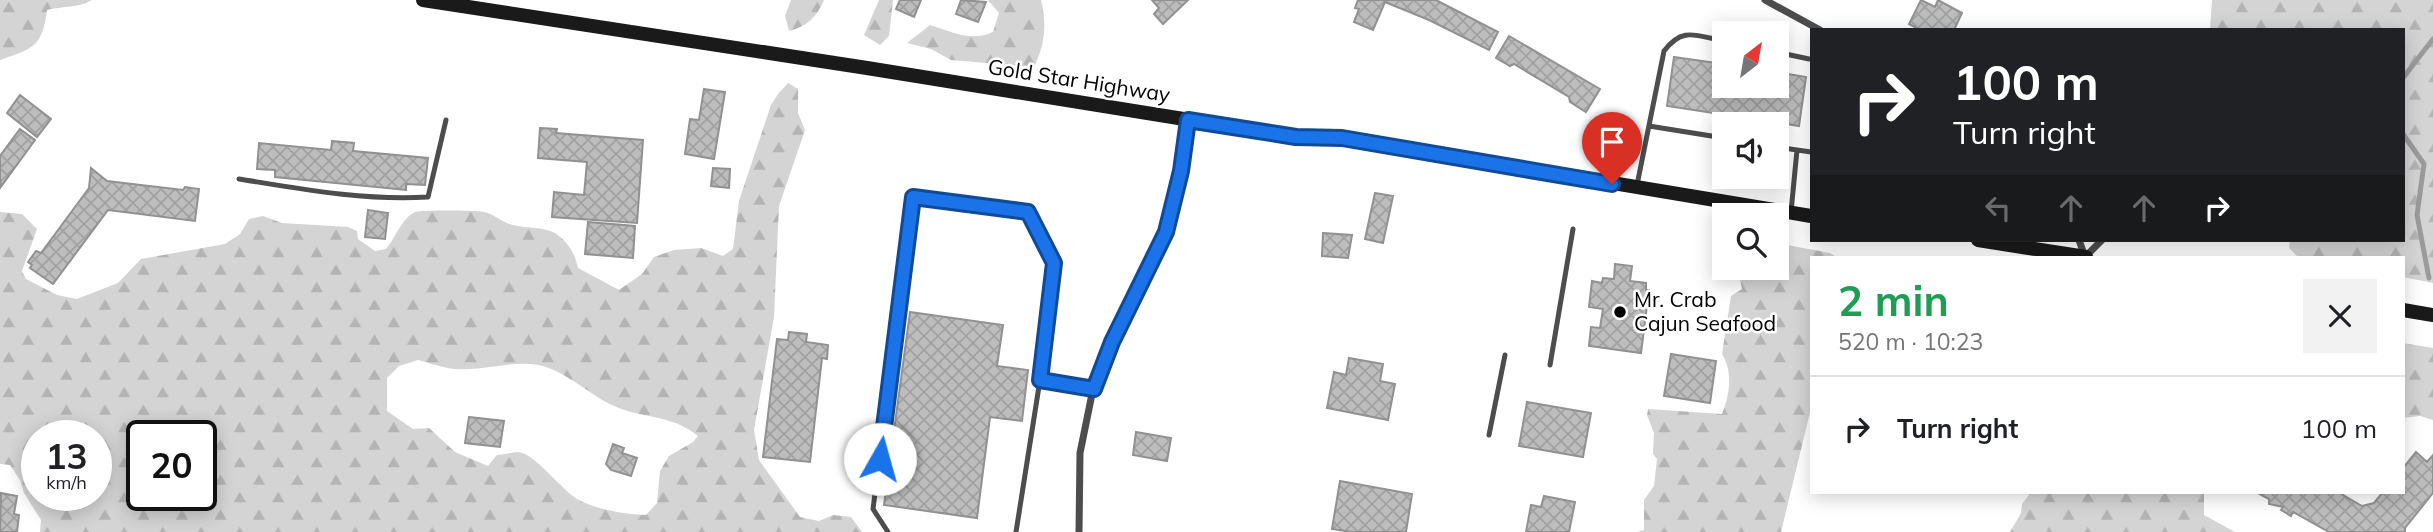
<!DOCTYPE html>
<html lang="en">
<head>
<meta charset="utf-8">
<style>
	body { margin:0; font-family:Mulish,sans-serif; background:#f2f2f2; color:#202124; height:100vh; display:flex; flex-direction:column; font-size:26px; white-space:nowrap }
	* { box-sizing:border-box; margin:0 }
	p { font-size:23px; color:#757577 }
	.icon { flex:none; width:38px; height:38px; fill:none; stroke:currentColor; stroke-width:2; stroke-linecap:round; stroke-linejoin:round }
	.map { position:relative; flex:1; overflow:hidden }
	.drawer { position:absolute; left:1810px; top:256px; width:595px; height:238px; display:flex; flex-direction:column; background:#fff; border-radius:0px; box-shadow:0 4px 18px #0003 }
	.drawer>* { flex:none }
	.hud { position:absolute; left:1810px; top:28px; width:595px; height:214px; border-radius:0px; box-shadow:0 4px 18px #0003; background:#202124; color:#fff; overflow:hidden }
	.needle { width:46px; rotate:31deg }
	.buttons { position:absolute; left:1712px; top:21px; display:grid; gap:14px }
	.buttons a { display:grid; place-items:center; width:77px; height:77px; border-radius:0px; background:#fff; box-shadow:0 4px 18px #0003; font-size:35px }
	.speed { position:absolute; left:21px; top:420px; display:flex; gap:14px; font-size:35px; font-weight:700; text-align:center }
	.speed>* { display:grid; place-content:center; width:91px; height:91px; border-radius:50%; background:#fff; box-shadow:0 4px 18px #0003; line-height:1 }
	.speed small { font-size:18px; font-weight:400 }
	.speed .limit { border:4px solid #111; border-radius:10px; background:#fff; color:#111 }
	.pin { position:absolute; display:grid; place-items:center; width:60px; height:60px; color:#fff; margin:-72px -30px; border-radius:50% 50% 50% 0; rotate:-45deg; box-shadow:0 0 7px #0007 }
	.pin .icon { rotate:45deg }
	.me { position:absolute; width:77px; margin:-38px; rotate:7deg; stroke-linejoin:round; filter:drop-shadow(0 0 5px #0008) }
	.turn { display:flex; align-items:center; gap:24px; height:147px; padding:0 28px; font-size:32px }
	.turn .icon { width:91px; height:91px; stroke-width:2.5 }
	.turn b { display:block; font-size:49px; line-height:60px }
	.lanes { display:flex; align-items:center; height:66px; padding:0 28px; background:#0003; justify-content:center; gap:35px; direction:ltr }
	.lanes .off { opacity:.35 }
	.round { display:grid; place-items:center; flex:none; width:74px; height:74px; border-radius:0px; background:#f2f2f2 }
	.headline { display:flex; align-items:center; justify-content:space-between; height:119px; padding:0 28px }
	h1 { font-size:42px; font-weight:700; line-height:52px; color:#1e9e55 }
	ul { padding:0; list-style:none }
	li { display:flex; align-items:center; gap:21px; height:105px; padding:0 28px; border-top:2px solid #e0e0e0 }
	li div { flex:1 }
	li b { display:block; font-size:26px }
	li em { font-style:normal }
	.map>svg:first-child { display:block }
</style>
</head>
<body>
<div class="map">
<svg width="2433" height="532" viewBox="0 0 2433 532">
	<defs>
		<pattern id="forest-firs" width="22" height="20" patternUnits="userSpaceOnUse" patternTransform="scale(1.75)"><rect width="22" height="20" fill="#d4d4d4"/><path d="M5 1l3.5 6h-7zM16 11l3.5 6h-7z" fill="#b4b4b4"/></pattern>
		<pattern id="building-cross-hatch" width="8" height="8" patternUnits="userSpaceOnUse" patternTransform="scale(1.75)"><rect width="8" height="8" fill="#bdbdbd"/><path d="M0 0l8 8M0 8l8-8" fill="none" stroke="#a1a1a1"/></pattern>
	</defs>
	<rect width="100%" height="100%" fill="#fff"/>
	<path fill="url(#forest-firs)" fill-rule="evenodd" d="M0 0H92C79 8 62 6 47 10 42 48 33 48 0 60Z
		M791 0H824C817 17 806 27 789 31L785 16Z
		M879 0H893L889 36 880 45 864 35Z
		M988 0H1041C1047 24 1045 44 1034 67L951 60 931 49 907 43 930 25C952 32 972 42 993 32L999 13Z
		M2212 0H2433V283L2403 277V257H2298L2289 248 2290 240H2403V30H2210Z
		M788 83 798 89V113L805 130 779 206 774 317 754 430 759 460 800 517 819 521 833 515 851 517 862 532H40L41 520 24 493 20 480 10 465 0 464V212L22 214 37 229 22 271 26 279 57 295 77 299 118 283 141 259 225 244 240 234 249 219 263 216 282 223 348 227 357 231 358 239 375 251 386 249C396 237 402 218 415 212 419 210 478 210 484 212 495 214 502 223 513 225 525 228 544 227 555 233 568 242 575 253 578 268L619 290 642 274 654 257 674 250 701 248 723 256 733 249 739 201 771 105 778 94ZM418 360C430 363 443 368 455 369 480 371 506 362 531 364 561 366 586 393 612 405 641 419 672 414 698 436L693 442 669 456 660 471 657 503 646 515C624 514 597 510 577 499 562 490 533 452 518 452 512 452 504 455 497 455L488 466 455 452 429 428 413 429 387 411V378L399 366ZM37 436H96V495H37ZM142 436H201V495H142Z
		M1776 243 1830 253 1836 257H1811V408L1781 532H1637L1644 530V500L1654 486 1657 459 1653 454 1654 433 1647 415 1648 409 1722 414C1730 395 1733 371 1722 354L1731 296 1742 289 1740 280 1746 276 1742 268H1776Z
		M2403 343 2433 348V420L2420 416 2403 418Z
		M2031 492H2204V515L2235 532H2010L2021 513 2022 504Z"/>
	<g fill="none" stroke-linecap="round" stroke-linejoin="round">
		<path stroke="#9b9b9b" stroke-width="5" d="M2403 78 2433 39
			M2403 134 2424 164 2417 215 2429 278"/>
	</g>
	<path fill="url(#building-cross-hatch)" stroke="#919191" stroke-width="2" d="M900 0H921L914 17 896 9Z
		M961 0 986 2 978 22 956 14Z
		M1152 0H1188L1163 24 1154 14 1159 8Z
		M1358 0H1436L1498 32 1489 50 1429 20 1385 2 1373 30 1354 22 1359 9 1355 8Z
		M1921 0 1935 7 1938 0 1962 13 1954 30H1920L1909 24Z
		M1509 36 1600 89 1586 112 1570 102 1569 97 1514 64 1510 66 1496 58Z
		M1674 57 1724 64V86H1776V72L1806 77 1799 126 1667 106Z
		M704 89 725 92 714 159 685 154 690 119 699 120Z
		M20 95 51 119 37 137 7 113Z
		M540 128 557 129 556 133 643 140 637 223 552 217 554 192 584 195 587 162 538 158Z
		M20 129 35 140 0 188V156Z
		M332 141 354 143 353 151 428 158 425 185 406 184V190L275 177V170L257 169 259 143 331 150Z
		M91 168 107 181 183 190 185 187 199 189 195 221 108 210 53 284 30 268 32 265 28 262 36 251 41 253 89 188Z
		M713 168 730 169 729 188 711 186Z
		M1375 193 1393 196 1383 243 1365 239Z
		M368 210 388 213 385 239 365 237Z
		M588 222 635 226 633 258 585 254Z
		M1323 233 1352 235 1348 258 1322 256Z
		M1615 264 1632 266 1630 281 1646 283V290H1649L1641 353 1589 346 1591 327 1600 328 1603 309 1589 307 1592 281 1602 283 1603 278 1614 279Z
		M910 312 1003 325 997 366 1028 370 1022 421 990 417 977 518 884 505Z
		M789 332 807 334 806 342 828 345 827 359 822 358 810 462 763 457 777 339 788 340Z
		M1671 354 1716 361 1710 403 1664 396Z
		M1349 358 1383 364 1380 381 1395 384 1388 420 1327 408 1334 372 1346 375Z
		M1527 402 1591 413 1583 457 1519 446Z
		M469 417 504 421 500 447 465 443Z
		M1136 432 1171 438 1167 461 1133 455Z
		M613 444 624 448 622 453 637 458 631 476 611 470 606 464Z
		M2416 452 2427 462 2433 455V493L2405 528V532H2329L2293 512 2291 516 2281 510 2283 507 2269 504V499L2256 492H2338L2362 506 2374 503 2383 492H2403V468Z
		M1340 481 1412 494 1406 532H1352L1332 529Z
		M1 493 17 496 14 514 19 515 17 532H0Z
		M1544 496 1575 502 1569 532H1526L1531 505 1541 507Z"/>
	<g fill="none" stroke-linecap="round" stroke-linejoin="round">
		<path stroke="#4d4d4d" stroke-width="5" d="M1776 52 1809 59
			M1649 126 1724 138
			M1776 147 1811 152
			M239 179C301 189 365 201 428 197L446 120
			M1637 185 1664 51C1683 26 1696 36 1724 41
			M1791 212 1797 150
			M1550 365 1573 229
			M1489 435 1505 355
			M888 532 873 509 913 197 1028 212 1054 263 1040 380
			M1016 532 1040 380 1094 389"/>
		<path stroke="#4d4d4d" stroke-width="7" d="M1765 0 1820 30
			M2079 240 2085 257 2102 240
			M1079 532 1080 453 1092 394 1112 342 1166 232 1181 171 1188 120"/>
		<path stroke="#1a1a1a" stroke-width="14" d="M423 0 867 68 1296 137 1342 138 1811 216
			M1978 240 2086 257
			M2403 310 2433 315"/>
	</g>
	<g fill="none" stroke-linecap="round" stroke-linejoin="round">
		<defs>
			<path id="route" d="M880 459 913 197 1028 212 1054 263 1040 380 1094 389 1112 342 1166 232 1181 171 1188 120 1296 137 1342 138 1612 184"/>
		</defs>
		<use href="#route" stroke="#114b97" stroke-width="18"/>
		<use href="#route" stroke="#1a73e8" stroke-width="12"/>
	</g>
	<circle fill="#000" stroke="#fff" stroke-width="2.5" cx="1620" cy="312" r="7"/>
	<g text-anchor="middle" stroke-width="5" stroke-linejoin="round" paint-order="stroke">
		<g font-size="21" fill="#000" stroke="#fff">
			<text transform="translate(1079 81) rotate(9)" y="7">Gold Star Highway</text>
		</g>
		<g font-size="21" fill="#000" stroke="#fff" text-anchor="start">
			<text x="1634" y="307">Mr. Crab<tspan x="1634" dy="24">Cajun Seafood</tspan></text>
		</g>
	</g>
</svg>
<div class="buttons">
<a><svg class="needle" viewBox="-14 -14 28 28"><path d="M0-13l5 13h-10z" fill="#e53935"/><path d="M0 13l5-13h-10z" fill="#757577"/></svg></a>
<a><svg class="icon" aria-label="sound" viewBox="0 0 24 24"><path d="M4 9h4l5-4v14l-5-4H4zM17 9q2 3 0 6"/></svg></a>
<a><svg class="icon" aria-label="search" viewBox="0 0 24 24"><circle cx="10" cy="10" r="6"/><path d="M15 15l6 6"/></svg></a>
</div>
<div class="speed"><div>13<small>km/h</small></div><div class="limit">20</div></div>
<div class="pin" style="left:1612px;top:184px;background:#d93025"><svg class="icon" aria-label="arrive" viewBox="0 0 24 24"><path d="M6 21V4h12l-3 4 3 4H6"/></svg></div>
<svg class="me" style="left:880px;top:459px" viewBox="-20 -20 40 40"><circle r="19" fill="#fff"/><path d="M0-13L10 11 0 6-10 11z" fill="#1a73e8"/></svg>
<div class="hud">
<div class="turn"><svg class="icon" aria-label="right" viewBox="0 0 24 24"><path d="M7 20v-9h11M14 6l5 5-5 5"/></svg><div><b>100 m</b>Turn right</div></div>
<div class="lanes"><svg class="icon off" aria-label="left" viewBox="0 0 24 24"><path d="M17 20v-9H6M10 6l-5 5 5 5"/></svg><svg class="icon off" aria-label="ahead" viewBox="0 0 24 24"><path d="M12 20V5M6 11l6-6 6 6"/></svg><svg class="icon off" aria-label="ahead" viewBox="0 0 24 24"><path d="M12 20V5M6 11l6-6 6 6"/></svg><svg class="icon" aria-label="right" viewBox="0 0 24 24"><path d="M7 20v-9h11M14 6l5 5-5 5"/></svg></div>
</div>
<section class="drawer">
<div class="headline"><div><h1>2 min</h1><p>520 m · 10:23</p></div><a class="round"><svg class="icon" aria-label="close" viewBox="0 0 24 24"><path d="M6 6l12 12M18 6L6 18"/></svg></a></div>
<ul>
<li><svg class="icon" aria-label="right" viewBox="0 0 24 24"><path d="M7 20v-9h11M14 6l5 5-5 5"/></svg><div><b>Turn right</b></div><em>100 m</em></li>
</ul>
</section>
</div>
</body>
</html>
